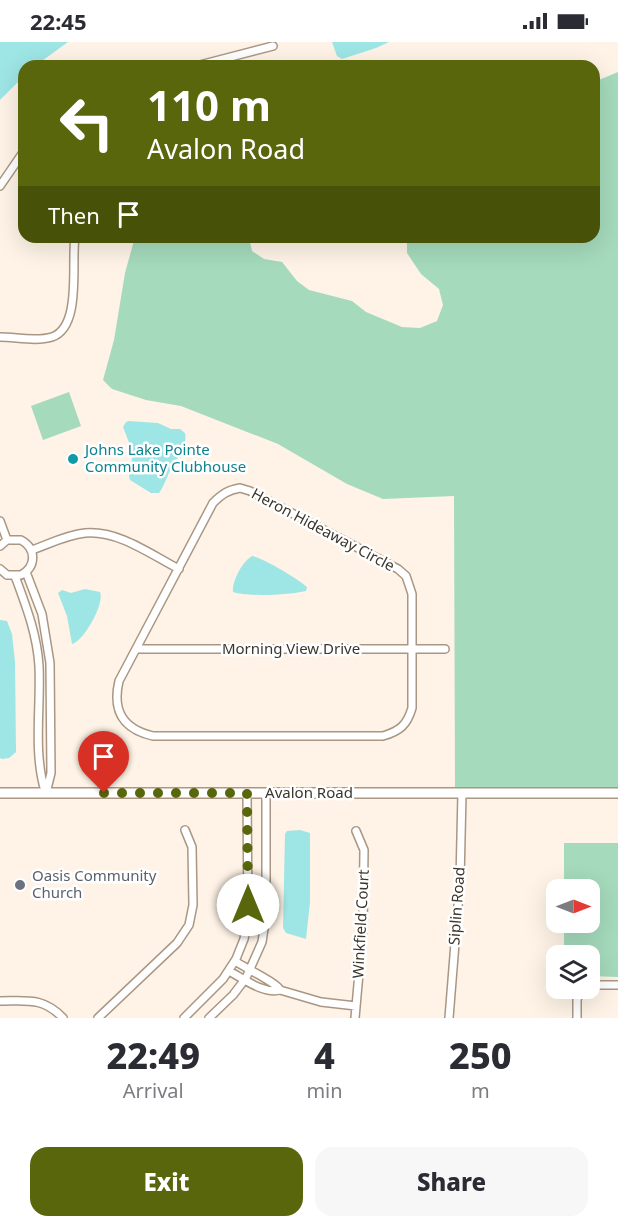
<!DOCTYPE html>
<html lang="en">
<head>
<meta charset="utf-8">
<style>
	body { margin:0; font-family:"Noto Sans",sans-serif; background:#f7f7f7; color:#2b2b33; height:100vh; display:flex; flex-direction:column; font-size:22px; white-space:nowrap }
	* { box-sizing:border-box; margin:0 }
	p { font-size:20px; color:#7c7c81 }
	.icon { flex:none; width:33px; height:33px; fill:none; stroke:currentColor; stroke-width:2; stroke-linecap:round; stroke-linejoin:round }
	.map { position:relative; height:976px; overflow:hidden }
	.details { display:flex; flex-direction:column; background:#fff; flex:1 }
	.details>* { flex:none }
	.top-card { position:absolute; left:18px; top:18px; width:582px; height:183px; border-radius:18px; box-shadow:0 6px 24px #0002; background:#5a660b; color:#fff; overflow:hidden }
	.needle { width:39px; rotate:90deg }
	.buttons { position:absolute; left:546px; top:837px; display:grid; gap:12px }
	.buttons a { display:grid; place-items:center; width:54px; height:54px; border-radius:12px; background:#fff; box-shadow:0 6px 24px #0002; font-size:30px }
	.pin { position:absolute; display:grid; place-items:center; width:51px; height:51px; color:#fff; margin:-62px -26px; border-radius:50% 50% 50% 0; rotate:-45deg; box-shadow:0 0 6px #0007 }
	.pin .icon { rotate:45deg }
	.me { position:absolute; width:66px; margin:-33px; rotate:0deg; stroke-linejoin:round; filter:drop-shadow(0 0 4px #0008) }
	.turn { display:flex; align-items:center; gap:21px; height:126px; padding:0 30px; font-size:27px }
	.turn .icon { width:78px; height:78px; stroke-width:2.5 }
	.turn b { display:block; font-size:42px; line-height:51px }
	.then { display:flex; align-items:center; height:57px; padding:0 30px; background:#0003; gap:12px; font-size:22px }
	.eta { display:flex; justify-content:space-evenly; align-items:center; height:102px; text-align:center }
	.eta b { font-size:36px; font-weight:800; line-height:42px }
	.primary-button { display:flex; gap:12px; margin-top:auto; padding:12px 30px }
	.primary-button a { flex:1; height:69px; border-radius:18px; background:#5a660b; color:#fff; font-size:24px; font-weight:800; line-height:69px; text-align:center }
	.primary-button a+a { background:#f7f7f7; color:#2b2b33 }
	.status { display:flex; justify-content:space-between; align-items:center; height:42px; padding:0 30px; background:#fff; direction:ltr }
	.status svg { height:16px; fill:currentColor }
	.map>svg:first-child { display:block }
</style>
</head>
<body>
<div class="status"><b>22:45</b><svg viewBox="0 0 49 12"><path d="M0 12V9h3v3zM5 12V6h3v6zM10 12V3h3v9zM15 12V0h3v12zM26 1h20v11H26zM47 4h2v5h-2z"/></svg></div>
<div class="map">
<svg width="618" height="976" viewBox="0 0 618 976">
	<rect width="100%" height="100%" fill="#fef3e6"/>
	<path fill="#a5dabc" d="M618 30V751H455L454 454 383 457 347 442 278 402 181 364 146 358 112 347 103 338 114 298 125 231 135 195H249L252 209 264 217 282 220 297 239 309 248 352 259 366 270 402 285 420 286 437 279 443 263 439 247 421 232 407 211V195H594V40Z
		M69 350 81 384 43 398 31 364Z
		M564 801H618V935L590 934V914L564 913V881L590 880V848L564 847Z"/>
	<path fill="#9ee5e5" d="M0 0H68L35 24H24V34L0 58Z
		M332 0H389L376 6 342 17 337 14Z
		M129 379 158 381 171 387H180L185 391C188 403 177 416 172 425 167 433 165 443 159 451H151L130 438 129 434 133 411 123 385 126 380Z
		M252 514C262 515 300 538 307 545L306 549C291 553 247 555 233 550 232 539 242 520 252 514Z
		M85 547 100 550C105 561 84 599 72 602L67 574 58 551 62 548 71 551Z
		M0 578 7 579 12 592 15 620 16 710 9 716 2 717 0 716Z
		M300 788 310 791V860L306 897 286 891 283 886 285 792 287 789Z"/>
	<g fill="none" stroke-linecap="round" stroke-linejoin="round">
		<defs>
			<path id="minor" d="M196 24 273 4
				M0 144 24 109
				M0 295C16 295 36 300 52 295 82 285 71 221 75 195
				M240 446 250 449 398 527 406 534 412 552V666C407 683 400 689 383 694H153C123 687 112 669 119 639L213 461C222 452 228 448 240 446Z
				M0 479 7 498
				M0 504 7 498H21C37 507 36 525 21 533H7L0 527
				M32 508C49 502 66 493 85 491 118 488 150 512 179 527
				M26 530 42 572 50 621 51 731 46 751
				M15 534C26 564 37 592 39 624 41 665 33 710 45 749
				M136 607H445
				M229 929C244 937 263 952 280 948 277 941 245 926 235 919
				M590 943H618
				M280 948 321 960 356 964
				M0 959C27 959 43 955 63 976
				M98 976 177 901 189 883 193 863 192 805 185 788
				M184 976 223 937 236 917 244 897 248 875 247 751
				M209 976 233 953 246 936 262 900 266 873V751
				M355 976 363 886 364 808 356 789
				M449 976 460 839 462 751
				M577 976V958L581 946"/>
			<path id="secondary" d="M0 751H618"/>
		</defs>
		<use href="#minor" stroke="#a99784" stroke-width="10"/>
		<use href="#secondary" stroke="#a99784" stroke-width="12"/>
		<use href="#minor" stroke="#fff" stroke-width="7"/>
		<use href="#secondary" stroke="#fff" stroke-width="9"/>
	</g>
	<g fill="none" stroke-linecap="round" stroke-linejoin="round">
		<path stroke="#5a660b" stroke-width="10" stroke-dasharray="0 18" d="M104 751H247L248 863"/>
	</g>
	<circle fill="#0f9aa8" stroke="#fff" stroke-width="2" cx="73" cy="417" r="6"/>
	<circle fill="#6b7280" stroke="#fff" stroke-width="2" cx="20" cy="843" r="6"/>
	<g text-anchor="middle" stroke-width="5" stroke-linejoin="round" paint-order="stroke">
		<g font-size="15" fill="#0d838f" stroke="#fff" text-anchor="start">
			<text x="85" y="413">Johns Lake Pointe<tspan x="85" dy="17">Community Clubhouse</tspan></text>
		</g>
		<g font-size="15" fill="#3c352d" stroke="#fff">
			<text transform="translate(323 488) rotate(28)" y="5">Heron Hideaway Circle</text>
			<text x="291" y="612">Morning View Drive</text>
			<text x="309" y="756">Avalon Road</text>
			<text transform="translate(457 864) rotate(-86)" y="5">Siplin Road</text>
			<text transform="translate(361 882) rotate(-87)" y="5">Winkfield Court</text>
		</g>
		<g font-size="15" fill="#5b616d" stroke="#fff" text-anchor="start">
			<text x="32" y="839">Oasis Community<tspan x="32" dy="17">Church</tspan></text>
		</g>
	</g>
</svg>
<div class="buttons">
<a><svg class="needle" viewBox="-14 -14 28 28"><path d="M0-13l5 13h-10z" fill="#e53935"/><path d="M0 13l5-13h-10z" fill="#7c7c81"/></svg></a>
<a><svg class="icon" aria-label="layers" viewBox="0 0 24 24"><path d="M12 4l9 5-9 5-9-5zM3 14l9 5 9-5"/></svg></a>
</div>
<div class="pin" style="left:104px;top:751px;background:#d93025"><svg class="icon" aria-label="arrive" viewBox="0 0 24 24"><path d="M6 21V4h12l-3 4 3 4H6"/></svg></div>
<svg class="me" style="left:248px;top:863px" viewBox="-20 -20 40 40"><circle r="19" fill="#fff"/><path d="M0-13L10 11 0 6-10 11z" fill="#5a660b"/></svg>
<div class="top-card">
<div class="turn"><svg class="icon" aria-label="left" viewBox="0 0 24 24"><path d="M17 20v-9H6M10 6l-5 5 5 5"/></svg><div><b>110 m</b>Avalon Road</div></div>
<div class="then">Then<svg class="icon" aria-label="arrive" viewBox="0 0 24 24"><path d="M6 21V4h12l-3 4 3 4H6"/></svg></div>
</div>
</div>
<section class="details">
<div class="eta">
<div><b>22:49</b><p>Arrival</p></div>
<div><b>4</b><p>min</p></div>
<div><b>250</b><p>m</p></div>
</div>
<div class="primary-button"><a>Exit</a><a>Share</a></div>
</section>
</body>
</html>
